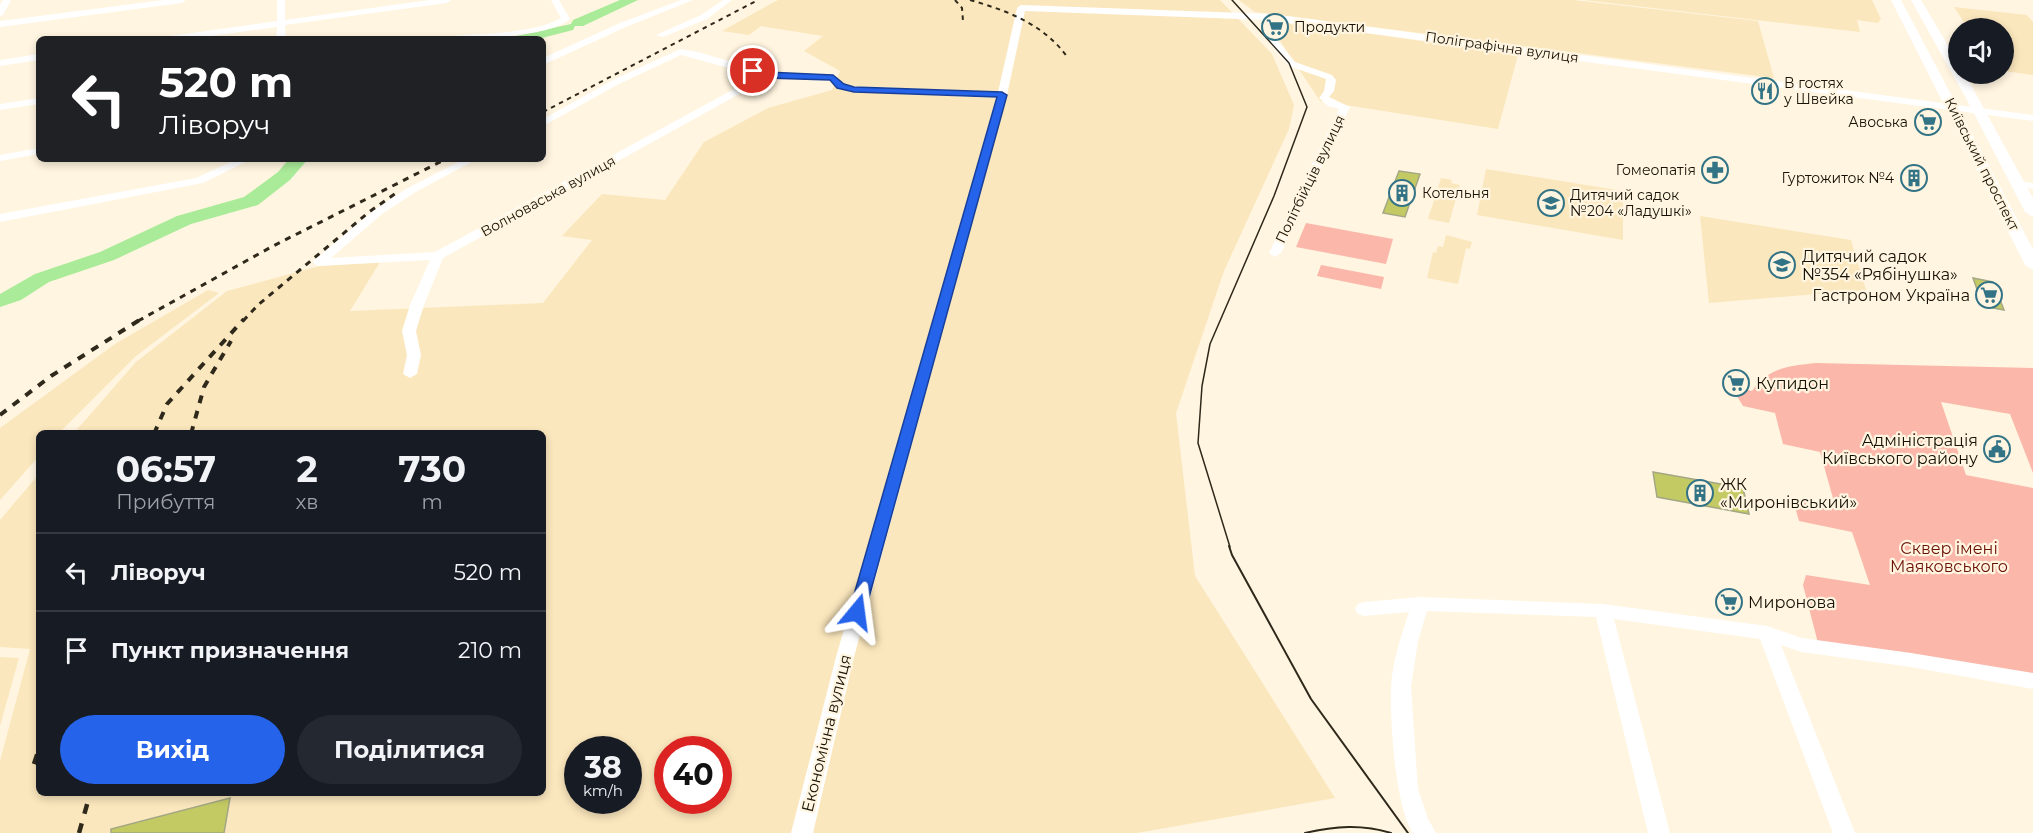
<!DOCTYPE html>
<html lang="uk">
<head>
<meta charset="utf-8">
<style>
	body { margin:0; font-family:Montserrat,sans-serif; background:#242831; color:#f1f3f6; height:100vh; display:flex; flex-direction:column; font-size:22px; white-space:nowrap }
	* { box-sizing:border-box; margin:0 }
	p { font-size:20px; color:#9ea1a6 }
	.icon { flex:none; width:33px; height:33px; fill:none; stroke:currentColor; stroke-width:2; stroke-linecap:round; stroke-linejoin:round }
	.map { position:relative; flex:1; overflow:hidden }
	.side { position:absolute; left:36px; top:430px; width:510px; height:366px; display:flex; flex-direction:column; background:#171b24; border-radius:9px; box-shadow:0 3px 9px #0003 }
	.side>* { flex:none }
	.hud { position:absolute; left:36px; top:36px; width:510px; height:126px; border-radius:9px; box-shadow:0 3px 9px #0003; background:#202124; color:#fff; overflow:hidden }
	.buttons { position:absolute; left:1948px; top:18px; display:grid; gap:12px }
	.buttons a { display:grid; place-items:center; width:66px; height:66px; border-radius:50%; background:#171b24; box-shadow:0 3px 9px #0003; font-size:30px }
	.speed { position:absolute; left:564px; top:736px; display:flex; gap:12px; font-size:30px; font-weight:700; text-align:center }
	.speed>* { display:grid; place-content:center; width:78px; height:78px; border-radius:50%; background:#171b24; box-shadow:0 3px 9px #0003; line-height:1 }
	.speed small { font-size:15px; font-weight:400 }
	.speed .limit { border:9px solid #d22; background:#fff; color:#111 }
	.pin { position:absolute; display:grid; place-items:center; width:51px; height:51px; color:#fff; margin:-26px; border:3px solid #fff; border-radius:50%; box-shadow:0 2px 6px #0007 }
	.me { position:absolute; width:66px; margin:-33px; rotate:16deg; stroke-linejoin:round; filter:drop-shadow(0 0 4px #0008) }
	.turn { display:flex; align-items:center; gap:21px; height:126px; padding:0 24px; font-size:27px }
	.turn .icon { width:78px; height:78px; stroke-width:2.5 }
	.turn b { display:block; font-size:42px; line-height:51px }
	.eta { display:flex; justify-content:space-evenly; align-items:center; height:102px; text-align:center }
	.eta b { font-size:36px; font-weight:700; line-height:42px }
	.action { display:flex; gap:12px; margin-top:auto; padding:12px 24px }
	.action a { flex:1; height:69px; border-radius:36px; background:#2563eb; color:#fff; font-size:24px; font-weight:700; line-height:69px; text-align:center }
	.action a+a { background:#242831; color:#f1f3f6 }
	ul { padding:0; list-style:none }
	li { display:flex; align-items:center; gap:18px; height:78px; padding:0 24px; border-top:2px solid #363941 }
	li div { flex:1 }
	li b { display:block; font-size:22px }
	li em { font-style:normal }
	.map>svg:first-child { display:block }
</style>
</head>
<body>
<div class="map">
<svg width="2033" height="833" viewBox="0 0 2033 833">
	<rect width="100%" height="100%" fill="#fff5e0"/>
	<path fill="#fbe7bd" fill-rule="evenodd" d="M778 0H1220L1272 54 1294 105 1289 129 1224 271 1176 413 1195 576 1335 798 1137 833H0V761L30 649 0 647V520L39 474V794H543V434L74 433 136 362 227 291 320 266 380 262 350 311 543 303 592 240 562 236 602 194 665 200 704 142 768 108 832 90 840 71 804 51 823 36 761 26 749 35 722 31ZM578 750H628V801H578ZM668 750H718V801H668Z
		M1239 0H1573L1758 21 1774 78 1255 12Z
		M1584 0H1872L1881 19 1878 23 1857 20 1860 32Z
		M1954 7 2027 15 2033 22V75L2004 71V28H1968Z
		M1280 23 1345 30 1518 55 1498 129 1320 101 1277 36Z
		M1486 169 1623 191V240L1477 215Z
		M1441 178 1452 180 1451 183 1460 185 1449 223 1428 219Z
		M1700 216 1851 240 1866 290 1709 303Z
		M1446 235 1472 242 1470 249 1466 248 1458 284 1427 278 1433 252 1436 253 1438 246 1443 247Z
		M208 290 219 293 136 356 59 433 39 434V456L0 500V428L115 344Z
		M0 657 19 658 0 726Z"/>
	<path fill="#fbb8aa" d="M1306 223 1393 239 1386 264 1296 247Z
		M1321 265 1384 277 1381 289 1317 276Z
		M1816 363 2033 368V473L2010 414 1941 402 1966 475 2033 488V679L1818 643 1803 585 1806 575 1870 585 1852 532 1799 521 1793 500 1836 509 1820 452 1783 444 1775 413 1743 406 1735 393 1743 389 1752 391C1769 367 1789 366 1816 363Z"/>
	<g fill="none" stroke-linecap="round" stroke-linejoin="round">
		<path fill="#aaeb99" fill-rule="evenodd" d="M620 0H638L583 26H575L573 30 538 39H514L516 36 571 24 573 20Z
			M289 159H308L290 180 258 205 191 224 114 260 49 282 21 300 0 307V294L35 274 100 252 177 216 244 197 278 172Z"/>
	</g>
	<path fill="#c4ca63" stroke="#a3a784" stroke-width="1.5" d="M1399 171 1420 174 1405 217 1383 213Z
		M1973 278 1993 282 2004 310 1983 306Z
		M1653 472 1743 488 1749 514 1657 497Z
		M230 798 224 833H111V829Z"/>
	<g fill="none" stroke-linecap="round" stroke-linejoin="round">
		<path fill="#fff" fill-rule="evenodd" d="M3 0H11L3 15 0 16V5Z
			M163 0H186L182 3 0 27V21Z
			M277 0H285V20L429 0H451L447 3 285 25 286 39H276L277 27 189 39H165L170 36 277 21Z
			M551 0H559L570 19C550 37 477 39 448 39L453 36C485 33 533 34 561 18Z
			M681 0H693L626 27 543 65V58L620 23Z
			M723 0H732L707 19 663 37 656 35 701 15Z
			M1021 5 1272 14 2033 115V121L1275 21 1270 32 1295 62 1332 75 1336 80 1334 91 1329 97 1350 107 1281 253 1275 257 1269 253 1339 109 1328 106 1319 98 1324 91 1326 79 1289 66 1262 34 1261 32 1266 20 1025 11 1007 95 854 657 813 833H791L836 657 996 98 854 92 838 89 830 80 768 78 443 258 424 305 416 331 421 355 417 374 410 378 403 374 407 355 402 331 410 305 430 260 318 266 312 262 374 210 406 189 464 159H477L414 193 382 214 331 258 435 252 758 76 681 55 619 84 543 126V119L613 80 680 49 698 52 767 72 833 74 844 85 854 86 998 92 1017 8Z
			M39 54V60L0 66V60Z
			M39 98V104L0 110V104Z
			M39 148V154L0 161V155Z
			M237 159H251L203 183 0 222V214L196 178Z
			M2018 181 2033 183V189L2014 186V182Z
			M1420 597 1603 604 1767 626 1802 638 1911 653 2033 673V689L1911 667 1801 652 1781 645 1855 833H1833L1760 639 1614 619 1670 833H1648L1596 617 1427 611 1418 641 1411 687 1418 789 1428 819 1436 833H1413C1395 806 1390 722 1391 688 1392 663 1401 636 1409 612L1364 616 1358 614 1355 609 1358 604 1364 602Z"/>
		<path fill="#fff" fill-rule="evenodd" d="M1891 0H1901L2033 249V270L2025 265Z
			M1911 0H1921L1959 64V74H1965L2033 198V217L2025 212 1968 102Z"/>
		<path stroke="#2f291c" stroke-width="1.5" d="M1230 547 1198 443 1202 386 1210 344 1274 196 1307 107 1289 63 1232 0"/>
		<path stroke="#2f291c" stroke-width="2" d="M1229 546 1232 555 1311 699 1408 833
			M1305 833C1335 826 1362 824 1391 833"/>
		<path stroke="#2f291c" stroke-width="2" stroke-dasharray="4.5 4.5" stroke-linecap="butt" d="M955 0 962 8 963 21
			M970 0C1008 11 1044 24 1068 58
			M543 112 758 0"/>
		<path stroke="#2f291c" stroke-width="3" stroke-dasharray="6 6" stroke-linecap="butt" d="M138 321 273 246 446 159
			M243 321 258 305 369 212 399 191"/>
		<path stroke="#2f291c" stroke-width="4" stroke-dasharray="8 8" stroke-linecap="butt" d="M0 415 51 376 141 319
			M154 434 167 404 244 319
			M191 434 204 387 231 341"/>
		<path stroke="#2f291c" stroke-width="4.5" stroke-dasharray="10 10" stroke-linecap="butt" d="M34 764 39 749
			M79 833 90 794"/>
	</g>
	<path fill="#2563eb" stroke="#184099" stroke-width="1.5" d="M753 69 766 72 833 75 844 84 854 87 1002 92 1007 95 865 612 863 616H851L849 612 997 97 854 92 837 88 830 80 766 78 750 73 748 71Z"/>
	<defs>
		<symbol id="supermarket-ring" viewBox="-11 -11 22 22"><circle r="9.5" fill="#fff5e0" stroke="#327386" stroke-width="1.5"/><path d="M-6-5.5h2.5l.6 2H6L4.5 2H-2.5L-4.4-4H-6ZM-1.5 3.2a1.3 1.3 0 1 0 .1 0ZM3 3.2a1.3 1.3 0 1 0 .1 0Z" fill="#327386"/></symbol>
		<symbol id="restaurant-ring" viewBox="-11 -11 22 22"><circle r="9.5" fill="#fff5e0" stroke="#327386" stroke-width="1.5"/><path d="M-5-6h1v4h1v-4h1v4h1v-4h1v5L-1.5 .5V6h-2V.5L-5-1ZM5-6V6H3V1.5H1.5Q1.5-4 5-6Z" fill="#327386"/></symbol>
		<symbol id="pharmacy-ring" viewBox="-11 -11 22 22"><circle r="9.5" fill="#fff5e0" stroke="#327386" stroke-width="1.5"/><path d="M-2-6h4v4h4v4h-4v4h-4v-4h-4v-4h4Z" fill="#327386"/></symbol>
		<symbol id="building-ring" viewBox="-11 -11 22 22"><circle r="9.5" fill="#fff5e0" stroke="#327386" stroke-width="1.5"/><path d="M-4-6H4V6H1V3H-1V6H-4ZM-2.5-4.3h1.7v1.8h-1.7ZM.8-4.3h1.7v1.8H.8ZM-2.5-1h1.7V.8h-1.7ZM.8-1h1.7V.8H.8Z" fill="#327386"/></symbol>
		<symbol id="school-ring" viewBox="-11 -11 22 22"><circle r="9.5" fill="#fff5e0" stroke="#327386" stroke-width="1.5"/><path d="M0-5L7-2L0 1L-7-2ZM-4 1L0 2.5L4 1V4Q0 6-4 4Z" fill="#327386"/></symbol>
		<symbol id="civic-ring" viewBox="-11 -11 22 22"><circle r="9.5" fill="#fff5e0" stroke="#327386" stroke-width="1.5"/><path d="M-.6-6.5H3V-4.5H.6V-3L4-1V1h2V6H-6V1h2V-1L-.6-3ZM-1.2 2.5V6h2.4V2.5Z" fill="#327386"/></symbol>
	</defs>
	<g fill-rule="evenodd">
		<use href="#supermarket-ring" x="1260" y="12" width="30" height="30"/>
		<use href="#restaurant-ring" x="1750" y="76" width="30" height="30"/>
		<use href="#supermarket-ring" x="1913" y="107" width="30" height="30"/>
		<use href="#pharmacy-ring" x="1700" y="155" width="30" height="30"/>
		<use href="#building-ring" x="1899" y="163" width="30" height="30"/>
		<use href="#building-ring" x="1387" y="178" width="30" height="30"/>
		<use href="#school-ring" x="1536" y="188" width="30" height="30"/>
		<use href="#school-ring" x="1767" y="250" width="30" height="30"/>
		<use href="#supermarket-ring" x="1974" y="280" width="30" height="30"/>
		<use href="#supermarket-ring" x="1721" y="368" width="30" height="30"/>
		<use href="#civic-ring" x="1982" y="434" width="30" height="30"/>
		<use href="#building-ring" x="1685" y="478" width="30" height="30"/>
		<use href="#supermarket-ring" x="1714" y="587" width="30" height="30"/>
	</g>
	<g text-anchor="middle" stroke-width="4.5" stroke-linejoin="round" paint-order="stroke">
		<g font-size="14" fill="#171105" stroke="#fff5e0" text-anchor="start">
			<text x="1294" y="32">Продукти</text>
			<text x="1784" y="88">В гостях<tspan x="1784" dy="16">у Швейка</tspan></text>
			<text x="1908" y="127" text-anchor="end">Авоська</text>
			<text x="1696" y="175" text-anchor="end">Гомеопатія</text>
			<text x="1894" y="183" text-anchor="end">Гуртожиток №4</text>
			<text x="1422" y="198">Котельня</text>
			<text x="1570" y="200">Дитячий садок<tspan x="1570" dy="16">№204 «Ладушкі»</tspan></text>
		</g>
		<g font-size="14" fill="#171105" stroke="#fff5e0">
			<text transform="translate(1502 47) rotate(8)" y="5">Поліграфічна вулиця</text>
			<text transform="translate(1982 164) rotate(63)" y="5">Київський проспект</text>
			<text transform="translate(1310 179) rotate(-64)" y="5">Політбійців вулиця</text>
			<text transform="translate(548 196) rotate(-29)" y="5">Волноваська вулиця</text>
		</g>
		<g font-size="16" fill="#171105" stroke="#fff5e0" text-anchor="start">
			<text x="1802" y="262">Дитячий садок<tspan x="1802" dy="18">№354 «Рябінушка»</tspan></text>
			<text x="1970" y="301" text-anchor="end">Гастроном Україна</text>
			<text x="1756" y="389">Купидон</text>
			<text x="1978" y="446" text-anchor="end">Адміністрація<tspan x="1978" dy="18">Київського району</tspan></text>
			<text x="1720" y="490">ЖК<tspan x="1720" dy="18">«Миронівський»</tspan></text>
			<text x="1748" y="608">Миронова</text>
		</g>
		<g font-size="16" fill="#6b1004" stroke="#fff5e0">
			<text x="1949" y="554">Сквер імені<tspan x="1949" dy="18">Маяковського</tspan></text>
		</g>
		<g font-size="16" fill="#171105" stroke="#fff5e0">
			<text transform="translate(826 733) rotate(-76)" y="6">Економічна вулиця</text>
		</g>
	</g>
</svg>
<div class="buttons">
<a><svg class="icon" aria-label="sound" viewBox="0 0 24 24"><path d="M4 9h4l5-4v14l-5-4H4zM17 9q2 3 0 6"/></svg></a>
</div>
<div class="speed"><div>38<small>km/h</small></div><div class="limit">40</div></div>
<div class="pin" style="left:753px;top:71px;background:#d93025"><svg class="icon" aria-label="arrive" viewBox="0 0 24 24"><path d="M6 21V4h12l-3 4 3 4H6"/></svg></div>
<svg class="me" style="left:857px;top:612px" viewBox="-20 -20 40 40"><path d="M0-17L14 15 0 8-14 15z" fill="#2563eb" stroke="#fff" stroke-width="4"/></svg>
<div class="hud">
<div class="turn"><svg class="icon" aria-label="left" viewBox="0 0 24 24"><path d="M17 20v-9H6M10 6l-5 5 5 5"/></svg><div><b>520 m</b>Ліворуч</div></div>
</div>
<section class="side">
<div class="eta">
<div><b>06:57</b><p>Прибуття</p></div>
<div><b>2</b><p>хв</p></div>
<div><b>730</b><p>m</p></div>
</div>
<ul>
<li><svg class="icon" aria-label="left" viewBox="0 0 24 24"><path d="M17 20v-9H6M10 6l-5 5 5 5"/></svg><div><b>Ліворуч</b></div><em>520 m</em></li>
<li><svg class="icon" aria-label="arrive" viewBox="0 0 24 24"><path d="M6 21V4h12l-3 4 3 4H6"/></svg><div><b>Пункт призначення</b></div><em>210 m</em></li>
</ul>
<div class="action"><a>Вихід</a><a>Поділитися</a></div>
</section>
</div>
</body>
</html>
